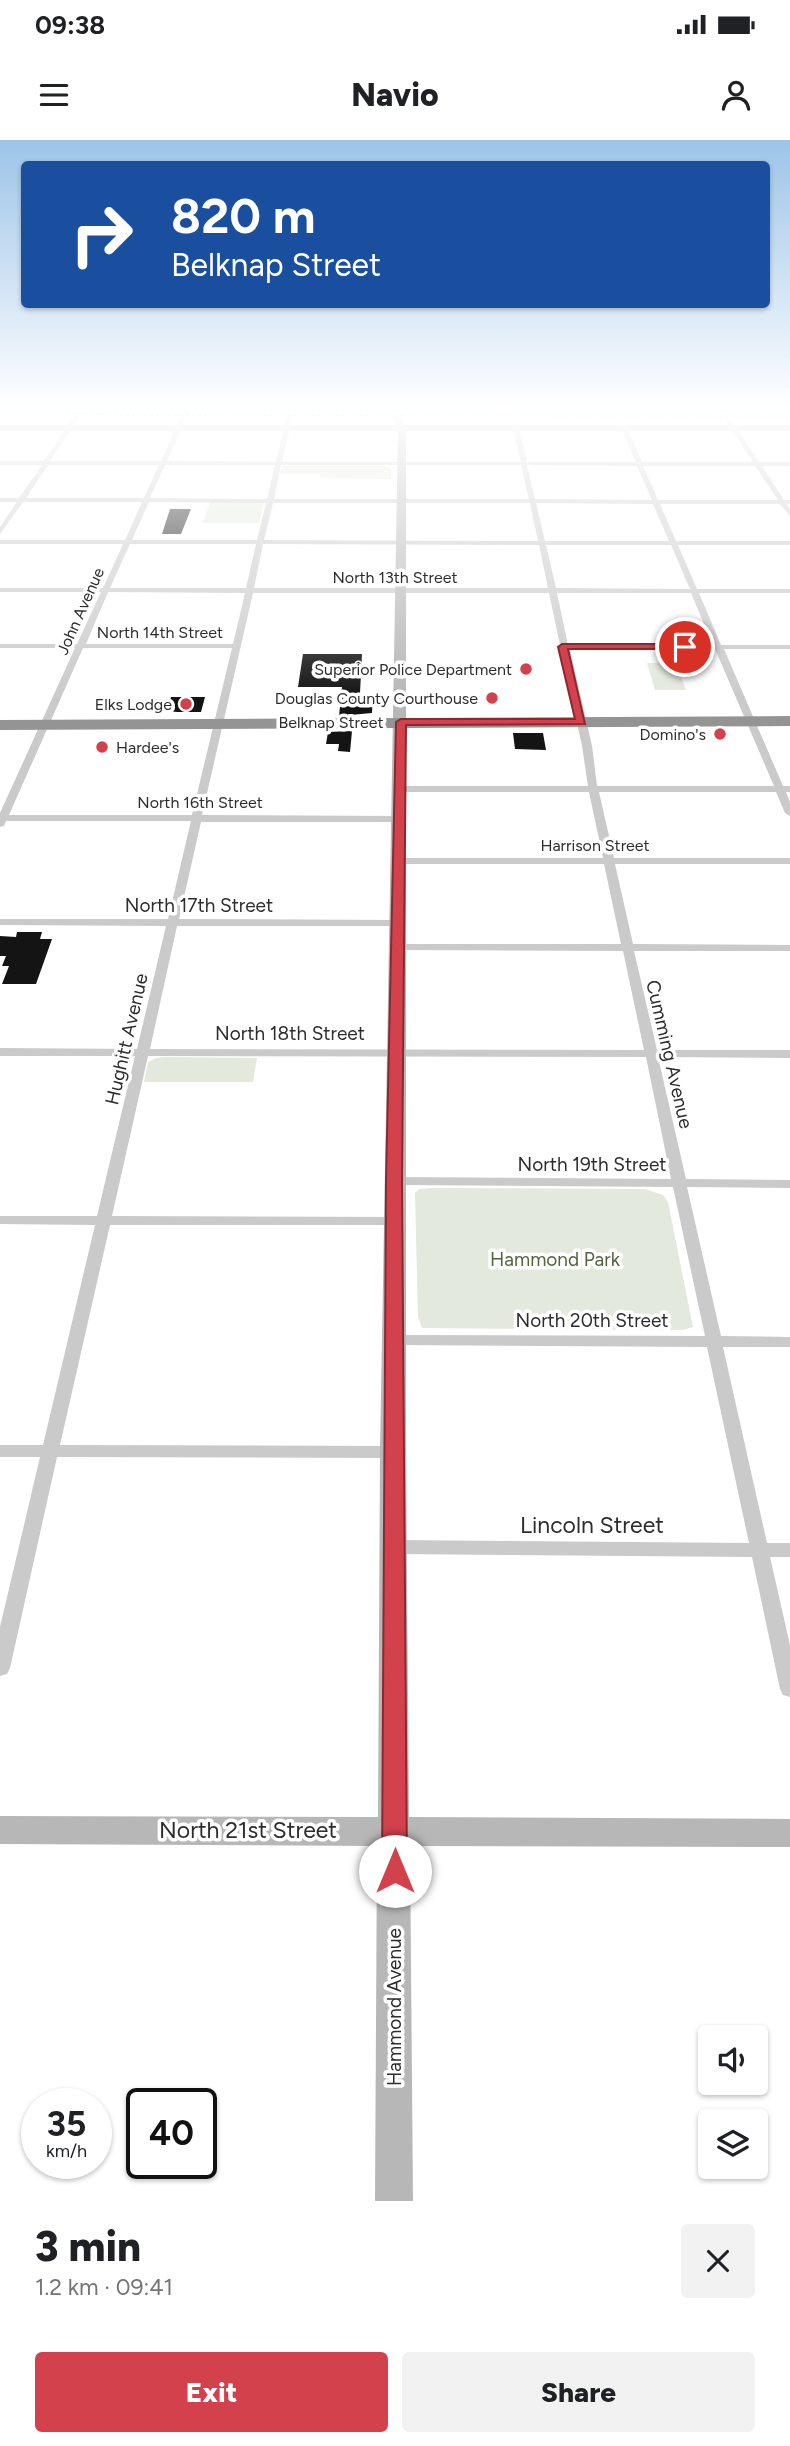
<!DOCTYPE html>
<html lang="en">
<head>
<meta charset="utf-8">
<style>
	body { margin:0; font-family:Figtree,sans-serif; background:#f2f2f2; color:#202124; height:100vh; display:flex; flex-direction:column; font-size:26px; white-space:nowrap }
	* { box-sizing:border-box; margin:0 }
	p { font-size:23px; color:#757577 }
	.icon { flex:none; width:38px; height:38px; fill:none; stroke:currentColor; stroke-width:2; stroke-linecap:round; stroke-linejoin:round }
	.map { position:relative; height:2061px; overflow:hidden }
	.side { display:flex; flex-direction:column; background:#fff; flex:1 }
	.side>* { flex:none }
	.hud { position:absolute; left:21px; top:21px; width:749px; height:147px; border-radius:7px; box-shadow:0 2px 5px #0004; background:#1a4fa0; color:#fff; overflow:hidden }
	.fabs { position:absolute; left:698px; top:1885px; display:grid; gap:14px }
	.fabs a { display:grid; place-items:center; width:70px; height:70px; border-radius:7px; background:#fff; box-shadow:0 2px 5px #0004; font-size:35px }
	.speed { position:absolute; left:21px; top:1948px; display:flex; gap:14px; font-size:35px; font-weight:700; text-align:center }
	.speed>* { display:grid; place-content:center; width:91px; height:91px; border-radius:50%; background:#fff; box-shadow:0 2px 5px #0004; line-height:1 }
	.speed small { font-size:18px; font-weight:400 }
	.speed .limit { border:4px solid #111; border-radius:10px; background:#fff; color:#111 }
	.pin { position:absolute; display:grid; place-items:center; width:60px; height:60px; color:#fff; margin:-30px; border:4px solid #fff; border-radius:50%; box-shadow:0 2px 7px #0007 }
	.me { position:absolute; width:77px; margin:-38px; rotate:0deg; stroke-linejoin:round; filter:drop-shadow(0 0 5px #0008) }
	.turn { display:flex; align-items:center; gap:24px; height:147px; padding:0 35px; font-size:32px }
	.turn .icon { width:91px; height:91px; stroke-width:2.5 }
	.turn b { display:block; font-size:49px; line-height:60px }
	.round { display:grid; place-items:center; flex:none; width:74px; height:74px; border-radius:7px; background:#f2f2f2 }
	.summary { display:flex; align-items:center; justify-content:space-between; height:119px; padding:0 35px }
	h1 { font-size:42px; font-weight:800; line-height:52px }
	.cta { display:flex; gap:14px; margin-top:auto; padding:14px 35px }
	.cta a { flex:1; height:80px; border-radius:7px; background:#d3414d; color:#fff; font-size:28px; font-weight:800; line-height:80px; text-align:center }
	.cta a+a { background:#f2f2f2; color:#202124 }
	.status { display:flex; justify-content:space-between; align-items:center; height:49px; padding:0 35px; background:#fff; direction:ltr }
	.status svg { height:19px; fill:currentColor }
	header { display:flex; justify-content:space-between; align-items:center; height:91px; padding:0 35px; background:#fff; font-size:32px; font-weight:800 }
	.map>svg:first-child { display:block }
</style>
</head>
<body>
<div class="status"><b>09:38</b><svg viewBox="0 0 49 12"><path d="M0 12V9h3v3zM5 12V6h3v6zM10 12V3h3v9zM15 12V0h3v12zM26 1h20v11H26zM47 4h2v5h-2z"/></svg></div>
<header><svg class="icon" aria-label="menu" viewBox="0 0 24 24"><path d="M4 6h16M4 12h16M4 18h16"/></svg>Navio<svg class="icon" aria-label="person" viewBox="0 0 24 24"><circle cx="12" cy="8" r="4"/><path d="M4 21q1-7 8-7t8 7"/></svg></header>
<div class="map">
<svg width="790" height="2061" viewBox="0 0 790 2061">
	<rect width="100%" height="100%" fill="#fff"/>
	<path fill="#e3e9dc" d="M282 326H387L391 327V339L320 338V334H280Z
		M211 362H264L259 383H202Z
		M647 523H676L686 550H655Z
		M156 918 164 917 257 918 253 942H144L148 922Z
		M435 1048 645 1049 663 1055 668 1062 693 1187 682 1190 422 1188 418 1177 415 1053 419 1049Z"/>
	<path fill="#141414" d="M170 369H191L181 394H162Z
		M303 514H362L360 553H373L372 573 339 576 342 547H298Z
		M171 557H205L201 572H177L167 571Z
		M352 591 350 612 338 611 339 604H326L328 592Z
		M513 593H543L546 610 515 609Z
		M17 792H42L40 799H52L36 844H2L9 826H2L6 816H0V796L16 797Z"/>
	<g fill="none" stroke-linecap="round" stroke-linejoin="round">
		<path fill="#cacaca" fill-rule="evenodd" d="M78 270H84L50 321H161L184 270H190L167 321 276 322 286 279 289 277 292 279 282 322H521L513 288 516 286 519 288 527 322H636L621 288 624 286 627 288 642 322H753L719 270H725L759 322H790V326H762L784 360H790V364H787L790 369V376L780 364H660L676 401H790V405H678L697 449H790V453H699L721 505H790V509H724L783 646H790V652H786L790 662V676L785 673 776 652H599L614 718H790V724H615L633 804 790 805V811H634L657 910H790V918L658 917 686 1039 790 1040V1048L687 1047 721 1196 790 1197V1207H723L767 1403H790V1417H770L790 1505V1557L783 1555 780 1549 752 1417 393 1414 387 1412 384 1407 387 1402 393 1400 749 1403 707 1207 394 1205 388 1204 386 1200 388 1196 394 1195 705 1196 673 1047 394 1045 387 1041 394 1037 671 1039 646 917 148 916 112 1076 395 1077 402 1081 395 1085H110L60 1305 393 1306 399 1308 402 1312 399 1316 393 1318 57 1317 10 1528 7 1534 0 1536V1487L40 1317H0V1305H43L95 1085 0 1084V1076H97L135 916H0V908L137 909 166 786 0 785V779H168L191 681H6L4 686 0 687V673L75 508H0V504H77L101 452H0V448H103L123 404H0V400H125L142 362H23L0 394V387L17 362H0V358H19L42 325H0V321H44ZM48 325H159L144 358H26ZM165 325H275L267 359 150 358ZM281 325H521L529 359H274ZM527 325 637 326 652 360 535 359ZM643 326H755L778 360H658ZM149 362 266 363 257 400H132ZM273 363H530L538 401 264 400ZM536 363 653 364 669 401H545ZM130 404H256L246 448H110ZM263 404 539 405 548 448H254ZM546 405H671L690 449 556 448ZM108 452 245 453 233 504H86ZM253 453H549L560 505 558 507 561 509 582 606 588 646H401L396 649 401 652H589L603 718H399L394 721 399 724H604L621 804H398L392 807 398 810 623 811 644 910 150 909 177 786H398L404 783 398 780 179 779 201 682H400L405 679 400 676 202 675ZM557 453H691L713 505H568ZM83 508H232L192 675H9ZM570 509H715L774 646H597L592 606Z"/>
		<path fill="#b7b7b7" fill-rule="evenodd" d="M393 270H401L404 285H790V291H406V1312L409 1677 790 1679V1707L410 1706 413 2061H375L377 1706 0 1704V1676L378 1677 380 1312 398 291H0V285H396Z"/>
		<path fill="#949494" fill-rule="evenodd" d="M790 576V586L0 590V580Z"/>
		<path stroke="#828282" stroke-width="2" stroke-dasharray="3.5 2.5" stroke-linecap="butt" d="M0 271 129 275 790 276"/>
	</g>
	<linearGradient id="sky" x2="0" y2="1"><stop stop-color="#9cc4e8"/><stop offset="0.48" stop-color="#fff"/><stop offset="1" stop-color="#fff" stop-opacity="0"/></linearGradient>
	<rect width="790" height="559" fill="url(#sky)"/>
	<path fill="#d3414d" stroke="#892a32" stroke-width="2" d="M562 504H685L690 507 685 509H568L585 584 406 585 402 1041 407 1731 403 1739 395 1743 386 1739 382 1731 386 1041 396 582 401 579H575L558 507Z"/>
	<g fill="#d3414d" stroke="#fff" stroke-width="2.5">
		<circle cx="526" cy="529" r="7"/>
		<circle cx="492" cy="558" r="7"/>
		<circle cx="186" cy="564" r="7"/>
		<circle cx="720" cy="594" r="7"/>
		<circle cx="102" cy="607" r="7"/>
	</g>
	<g text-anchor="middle" stroke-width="7" stroke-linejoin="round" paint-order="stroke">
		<g font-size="16" fill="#2d2d2d" stroke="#fff">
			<text x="395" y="443">North 13th Street</text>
			<text transform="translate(80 471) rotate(-66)" y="6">John Avenue</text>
			<text x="160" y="498">North 14th Street</text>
			<text x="331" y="588">Belknap Street</text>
			<text x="200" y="668">North 16th Street</text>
			<text x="595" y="711">Harrison Street</text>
		</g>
		<g font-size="16" fill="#2d2d2d" stroke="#fff" text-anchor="end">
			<text x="512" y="535">Superior Police Department</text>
			<text x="478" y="564">Douglas County Courthouse</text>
			<text x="172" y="570">Elks Lodge</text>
			<text x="706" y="600">Domino's</text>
			<text x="116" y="613" text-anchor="start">Hardee's</text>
		</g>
		<g font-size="19" fill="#2d2d2d" stroke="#fff">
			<text x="199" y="772">North 17th Street</text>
			<text x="290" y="900">North 18th Street</text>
			<text transform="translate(126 899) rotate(-77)" y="7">Hughitt Avenue</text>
			<text transform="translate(670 914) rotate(77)" y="7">Cumming Avenue</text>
			<text x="592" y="1031">North 19th Street</text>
			<text x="592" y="1187">North 20th Street</text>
			<text transform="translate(394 1867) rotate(-90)" y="7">Hammond Avenue</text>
		</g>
		<g font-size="19" fill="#51643f" stroke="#fff">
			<text x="555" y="1126">Hammond Park</text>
		</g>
		<g font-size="23" fill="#2d2d2d" stroke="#fff">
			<text x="592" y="1393">Lincoln Street</text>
			<text x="248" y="1698">North 21st Street</text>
		</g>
	</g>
</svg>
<div class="fabs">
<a><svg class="icon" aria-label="sound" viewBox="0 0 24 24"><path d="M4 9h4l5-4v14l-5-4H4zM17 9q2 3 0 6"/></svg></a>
<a><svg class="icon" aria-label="layers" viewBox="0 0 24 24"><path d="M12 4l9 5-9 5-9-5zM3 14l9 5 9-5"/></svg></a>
</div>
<div class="speed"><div>35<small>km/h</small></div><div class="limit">40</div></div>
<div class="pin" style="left:685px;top:507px;background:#d93025"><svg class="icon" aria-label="arrive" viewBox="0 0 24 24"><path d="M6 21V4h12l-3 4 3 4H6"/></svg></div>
<svg class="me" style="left:395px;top:1731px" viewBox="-20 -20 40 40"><circle r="19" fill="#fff"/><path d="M0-13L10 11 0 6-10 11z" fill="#d3414d"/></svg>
<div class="hud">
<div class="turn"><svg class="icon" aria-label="right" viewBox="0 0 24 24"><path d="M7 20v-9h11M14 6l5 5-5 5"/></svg><div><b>820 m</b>Belknap Street</div></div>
</div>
</div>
<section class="side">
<div class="summary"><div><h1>3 min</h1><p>1.2 km · 09:41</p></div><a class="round"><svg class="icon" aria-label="close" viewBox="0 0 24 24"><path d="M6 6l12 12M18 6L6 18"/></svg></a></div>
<div class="cta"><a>Exit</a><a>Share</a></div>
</section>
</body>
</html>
